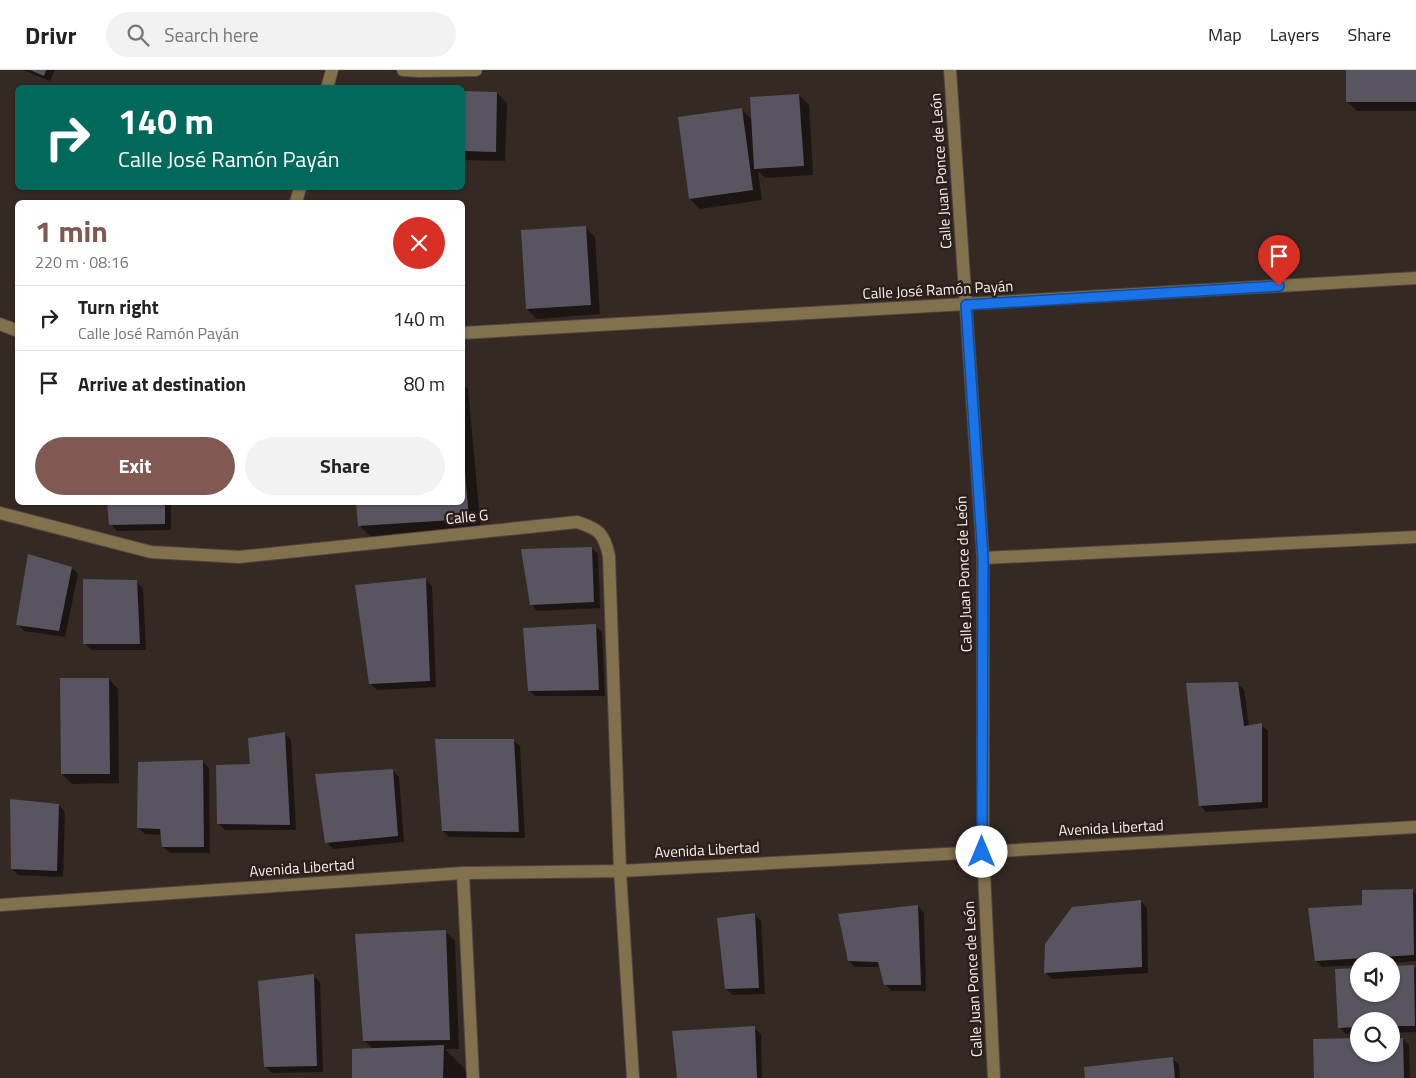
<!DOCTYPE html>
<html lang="en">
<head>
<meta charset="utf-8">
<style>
	body { margin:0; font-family:"Titillium Web",sans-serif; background:#f2f2f2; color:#222; height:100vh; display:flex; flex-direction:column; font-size:19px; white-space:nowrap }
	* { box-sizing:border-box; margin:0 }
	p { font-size:16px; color:#767676 }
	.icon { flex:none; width:28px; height:28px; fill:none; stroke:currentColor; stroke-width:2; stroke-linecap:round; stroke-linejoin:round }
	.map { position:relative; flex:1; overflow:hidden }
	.drawer { position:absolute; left:15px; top:130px; width:450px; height:305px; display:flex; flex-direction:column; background:#fff; border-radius:8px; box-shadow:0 1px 4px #0004 }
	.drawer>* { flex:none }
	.hud { position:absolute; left:15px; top:15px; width:450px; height:105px; border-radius:8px; box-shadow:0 1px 4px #0004; background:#00695c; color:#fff; overflow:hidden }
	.buttons { position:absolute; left:1350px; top:882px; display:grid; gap:10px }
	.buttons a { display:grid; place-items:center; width:50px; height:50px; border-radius:50%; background:#fff; box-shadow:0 1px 4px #0004; font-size:25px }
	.pin { position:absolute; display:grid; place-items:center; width:42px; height:42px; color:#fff; margin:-51px -21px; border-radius:50% 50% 50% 0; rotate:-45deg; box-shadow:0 0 5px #0007 }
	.pin .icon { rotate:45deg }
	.me { position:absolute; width:55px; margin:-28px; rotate:0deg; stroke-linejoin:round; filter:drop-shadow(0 0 4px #0008) }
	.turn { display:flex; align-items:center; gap:18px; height:105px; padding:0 20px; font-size:22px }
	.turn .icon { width:65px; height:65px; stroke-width:2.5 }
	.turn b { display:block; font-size:35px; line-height:42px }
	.round { display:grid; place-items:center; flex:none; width:52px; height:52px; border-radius:26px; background:#f2f2f2 }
	.headline { display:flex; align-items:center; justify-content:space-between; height:85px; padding:0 20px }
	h1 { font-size:30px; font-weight:700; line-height:38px; color:#805952 }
	.cta { display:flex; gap:10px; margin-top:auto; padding:10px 20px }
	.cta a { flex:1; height:58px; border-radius:30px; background:#805952; color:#fff; font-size:20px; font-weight:700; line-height:58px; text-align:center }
	.cta a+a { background:#f2f2f2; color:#222 }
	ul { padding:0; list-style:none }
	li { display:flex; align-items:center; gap:15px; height:65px; padding:0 20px; border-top:1px solid #e0e0e0 }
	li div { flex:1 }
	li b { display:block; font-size:19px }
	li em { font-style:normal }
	header { display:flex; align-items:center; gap:30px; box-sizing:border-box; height:70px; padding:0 25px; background:#fff; border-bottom:1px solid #e0e0e0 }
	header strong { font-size:24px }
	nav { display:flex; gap:28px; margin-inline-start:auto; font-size:18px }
	.search { width:350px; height:45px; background:#f2f2f2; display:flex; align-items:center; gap:12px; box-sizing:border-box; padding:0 18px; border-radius:28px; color:#767676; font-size:19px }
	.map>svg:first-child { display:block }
</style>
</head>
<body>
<header>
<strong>Drivr</strong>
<div class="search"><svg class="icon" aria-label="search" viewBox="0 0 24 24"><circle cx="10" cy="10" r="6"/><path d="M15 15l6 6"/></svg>Search here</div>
<nav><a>Map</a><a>Layers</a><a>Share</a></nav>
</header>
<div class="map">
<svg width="1416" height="1008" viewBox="0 0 1416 1008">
	<rect width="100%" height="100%" fill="#352923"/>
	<path fill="#0007" d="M23 0H55L50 11Z
		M1347 0H1416V41H1357L1347 32Z
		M462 22 497 23 507 33 505 91 462 90Z
		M799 25 809 35 813 105 765 108 758 101 762 130 700 139 690 129 742 40 753 51Z
		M585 157 595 167 600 244 537 249 527 239Z
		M462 314 468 319 481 461 372 468 359 455 462 432Z
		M108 432H171V460L117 461 111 454Z
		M592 478 598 484 600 538 537 541 531 534Z
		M29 486 72 498 78 504 65 567 24 561 18 554Z
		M425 509 432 516 436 617 377 620 370 613Z
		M136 512 143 518 146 580H91L85 573Z
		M595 556 602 562 605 626H535L529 620Z
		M109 609 118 619 119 713 72 714 62 704Z
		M1238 614 1244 620 1249 656 1261 655 1268 661V738L1206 742 1200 735Z
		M285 664 291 670 296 760H225L219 754 251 696Z
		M513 670 520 676 525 768 449 767 443 761Z
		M202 691 209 698 210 783H170L163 777 162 765 145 764 138 758Z
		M392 700 399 707 404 772 333 779 327 772Z
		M59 735 65 742 63 807 18 805 12 799Z
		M1413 821 1416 824V891L1391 893V891H1359V895L1322 897 1316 891 1363 837Z
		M1141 832 1147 838 1148 903 1052 909 1046 903Z
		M918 836 924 843 926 921H892L885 914 881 897H855L849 891Z
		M755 845 761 851 765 924 733 925 726 919Z
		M445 861 455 871 459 979H445L469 1003V1008H353L374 980 364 970Z
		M1413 896 1416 899V962L1391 963V951H1359V963L1346 964 1339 957 1359 924H1391Z
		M313 905 320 912 323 1002 272 1003 266 997Z
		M754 958 761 964 762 1008H678Z
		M1403 969 1409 975 1410 1008H1315L1359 984H1391Z
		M1173 989 1179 995 1180 1008H1086Z"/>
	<path fill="#585561" d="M30 0H46L44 6Z
		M1346 0H1416V32H1346Z
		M462 21 497 22 496 82 462 81Z
		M799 24 804 96 754 99 750 27Z
		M742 38 753 120 689 129 678 47Z
		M586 156 591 235 526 239 521 160Z
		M462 391H464L469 449 358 456 356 432H462Z
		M107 432H165V454L109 455Z
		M592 477 594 532 530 535 521 479Z
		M28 484 72 497 59 561 16 555Z
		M426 508 430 611 369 614 355 515Z
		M83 509 137 510 140 574H83Z
		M596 554 599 620 528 621 523 558Z
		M60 608H109L110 704H61Z
		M1238 612 1244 656 1262 653V732L1199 736 1186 613Z
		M285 662 290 755 217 754 216 695 250 694 248 668Z
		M435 669H514L519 762 442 761Z
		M203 690 204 777H162L160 759 137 758 138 692Z
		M393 699 398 766 325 773 315 704Z
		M10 729 59 734 57 801 11 799Z
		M1413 819 1414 885 1315 891 1308 838 1362 835V820Z
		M1141 830 1142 897 1044 903 1045 874 1072 837Z
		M918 835 921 915H884L878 892 848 891 838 844Z
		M755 843 759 918 725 919 717 848Z
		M446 860 450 970 363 971 355 864Z
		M1414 895 1415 956H1391V951H1359V957L1338 958 1335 899 1359 898V924H1391V896Z
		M314 904 317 996 264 997 258 911Z
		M755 956 757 1008H677L672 961Z
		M1359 968V984H1391V968H1403L1404 1008H1314L1313 969Z
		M444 975 443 1008H352V979Z
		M1173 987 1175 1008H1085L1084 997Z"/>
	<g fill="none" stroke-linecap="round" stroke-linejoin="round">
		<defs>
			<path id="minor" d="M403 0 420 1 476 0
				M950 0 983 488V782L994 1008
				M327 18 332 0
				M296 132 300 118
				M0 254 18 261
				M462 263 1416 208
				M0 443 151 482 239 487 577 452C599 459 604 463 609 486L620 801 633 1008
				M983 488 1416 467
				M463 803 473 1008
				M0 835 463 803 620 801 983 782 1416 757"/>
		</defs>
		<use href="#minor" stroke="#50453f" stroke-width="14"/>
		<use href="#minor" stroke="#81714d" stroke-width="12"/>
	</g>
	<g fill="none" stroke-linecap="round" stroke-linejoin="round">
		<defs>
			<path id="route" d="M982 782 983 488 966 235 1279 216"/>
		</defs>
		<use href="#route" stroke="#114b97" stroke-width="12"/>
		<use href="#route" stroke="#1a73e8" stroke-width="9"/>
	</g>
	<g text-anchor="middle" stroke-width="5" stroke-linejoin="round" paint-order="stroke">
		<g font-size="15" fill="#f9f1ed" stroke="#2a1f1a">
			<text transform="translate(941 101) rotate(-94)" y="5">Calle Juan Ponce de León</text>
			<text transform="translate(938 220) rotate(-3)" y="5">Calle José Ramón Payán</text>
			<text transform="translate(467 447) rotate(-6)" y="5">Calle G</text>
			<text transform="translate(964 504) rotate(-92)" y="5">Calle Juan Ponce de León</text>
			<text transform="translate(1111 758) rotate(-3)" y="5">Avenida Libertad</text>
			<text transform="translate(707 780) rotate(-3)" y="5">Avenida Libertad</text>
			<text transform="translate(302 798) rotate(-4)" y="5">Avenida Libertad</text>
			<text transform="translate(973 909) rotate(-93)" y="5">Calle Juan Ponce de León</text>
		</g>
	</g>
</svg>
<div class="buttons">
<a><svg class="icon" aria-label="sound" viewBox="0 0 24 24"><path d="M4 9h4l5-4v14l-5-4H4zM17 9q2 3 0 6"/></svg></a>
<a><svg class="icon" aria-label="search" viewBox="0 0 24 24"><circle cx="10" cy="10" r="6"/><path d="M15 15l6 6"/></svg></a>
</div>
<div class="pin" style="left:1279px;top:216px;background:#d93025"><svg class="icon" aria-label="arrive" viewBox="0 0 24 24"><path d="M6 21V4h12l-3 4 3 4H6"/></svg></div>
<svg class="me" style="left:982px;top:782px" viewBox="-20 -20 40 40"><circle r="19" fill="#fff"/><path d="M0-13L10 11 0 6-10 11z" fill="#1a73e8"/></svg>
<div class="hud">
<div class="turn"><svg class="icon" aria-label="right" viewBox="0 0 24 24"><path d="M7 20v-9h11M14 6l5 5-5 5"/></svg><div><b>140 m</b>Calle José Ramón Payán</div></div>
</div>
<section class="drawer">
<div class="headline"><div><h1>1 min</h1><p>220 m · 08:16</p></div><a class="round" style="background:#d93025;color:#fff"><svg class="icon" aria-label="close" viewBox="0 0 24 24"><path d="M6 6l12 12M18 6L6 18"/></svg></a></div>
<ul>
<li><svg class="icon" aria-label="right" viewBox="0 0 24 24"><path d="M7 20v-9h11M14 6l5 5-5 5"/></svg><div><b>Turn right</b><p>Calle José Ramón Payán</p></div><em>140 m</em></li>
<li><svg class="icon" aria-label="arrive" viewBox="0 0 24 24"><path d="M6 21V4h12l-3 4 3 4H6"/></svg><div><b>Arrive at destination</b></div><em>80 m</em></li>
</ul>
<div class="cta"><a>Exit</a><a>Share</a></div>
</section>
</div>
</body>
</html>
